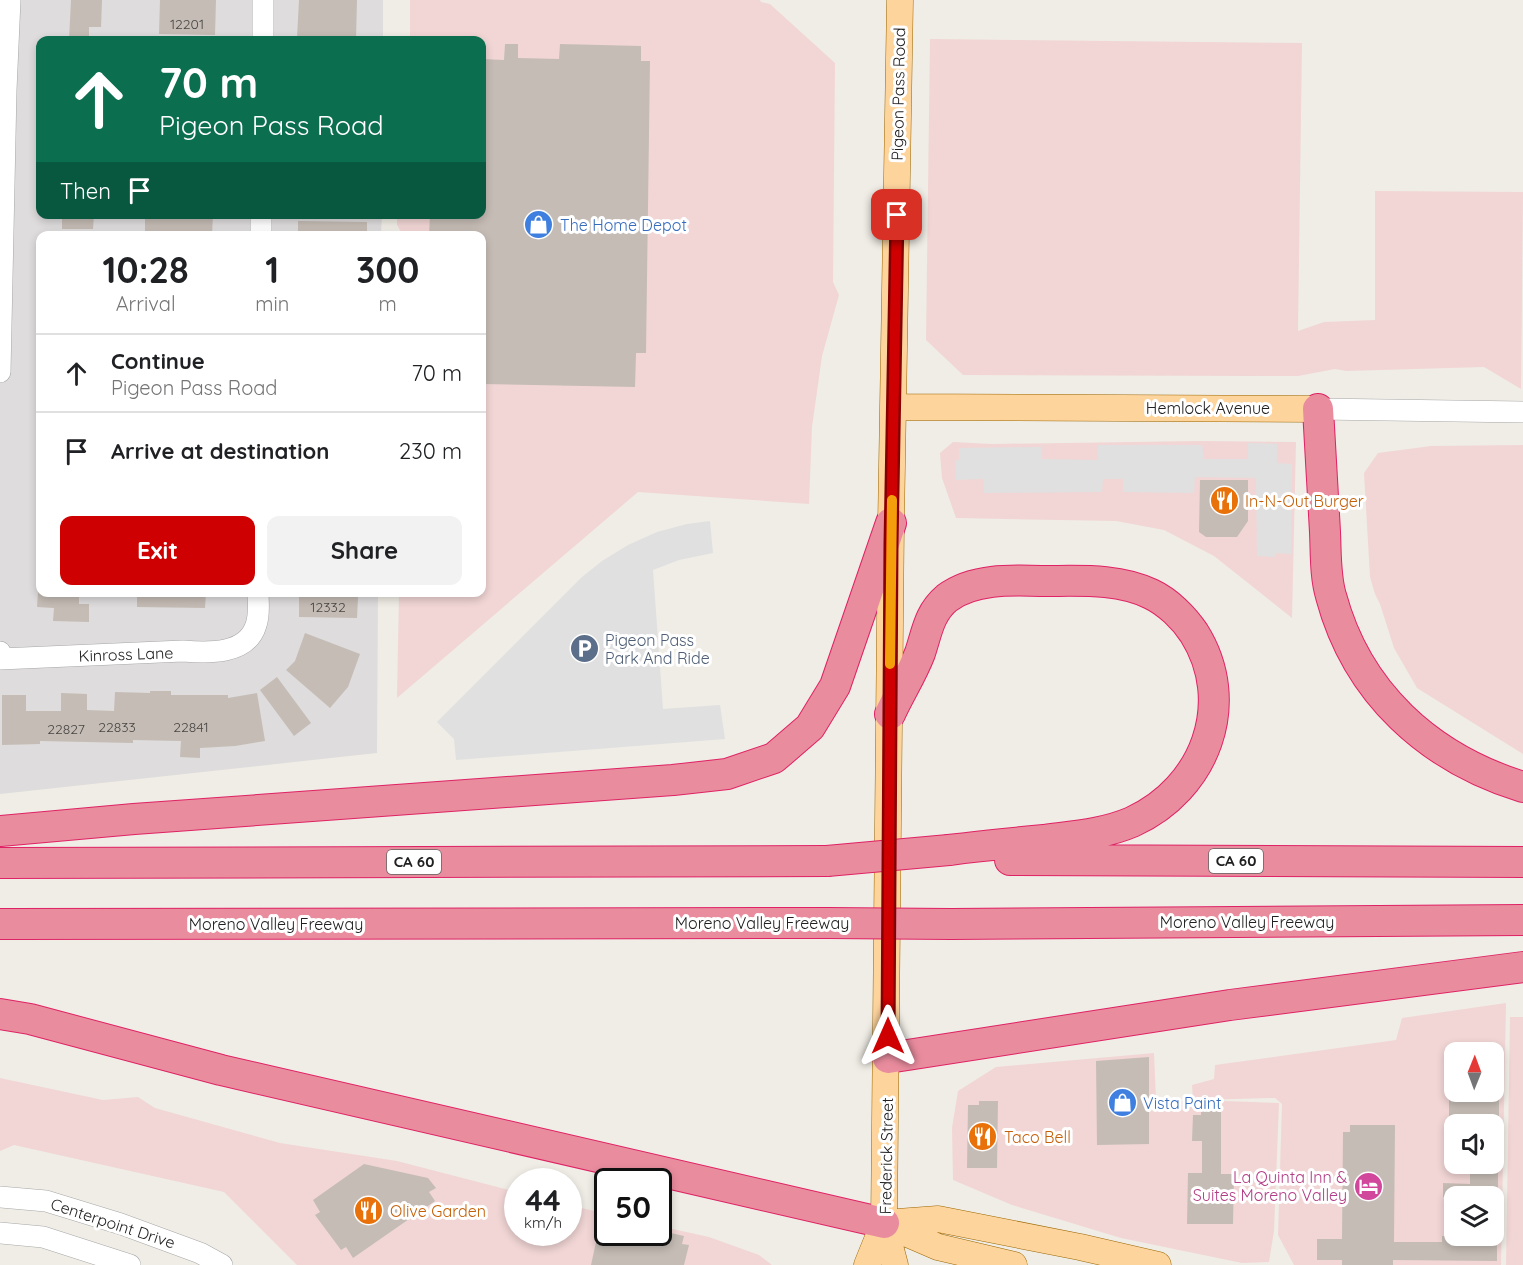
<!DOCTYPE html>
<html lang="en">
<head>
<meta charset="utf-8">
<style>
	body { margin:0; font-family:Quicksand,sans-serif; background:#f2f2f2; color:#202124; height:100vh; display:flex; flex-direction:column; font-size:22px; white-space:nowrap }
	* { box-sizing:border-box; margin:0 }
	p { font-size:20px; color:#757577 }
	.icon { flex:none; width:33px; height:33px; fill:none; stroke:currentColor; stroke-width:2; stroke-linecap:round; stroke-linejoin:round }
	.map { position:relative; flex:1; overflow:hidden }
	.side { position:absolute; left:36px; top:231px; width:450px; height:366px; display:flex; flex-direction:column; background:#fff; border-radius:12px; box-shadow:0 3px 9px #0003 }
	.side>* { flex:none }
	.hud { position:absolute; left:36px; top:36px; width:450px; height:183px; border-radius:12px; box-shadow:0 3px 9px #0003; background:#0b6e4f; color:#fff; overflow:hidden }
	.needle { width:39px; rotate:1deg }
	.controls { position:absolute; left:1444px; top:1042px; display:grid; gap:12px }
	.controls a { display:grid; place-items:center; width:60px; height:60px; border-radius:12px; background:#fff; box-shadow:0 3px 9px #0003; font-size:30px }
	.speed { position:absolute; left:504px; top:1168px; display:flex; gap:12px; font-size:30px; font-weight:700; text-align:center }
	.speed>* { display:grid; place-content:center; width:78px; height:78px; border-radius:50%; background:#fff; box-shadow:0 3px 9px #0003; line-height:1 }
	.speed small { font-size:15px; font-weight:400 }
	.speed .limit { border:3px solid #111; border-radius:9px; background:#fff; color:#111 }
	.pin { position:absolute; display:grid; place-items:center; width:51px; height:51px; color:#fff; margin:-26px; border-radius:12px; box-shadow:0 3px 9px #0006 }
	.me { position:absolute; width:66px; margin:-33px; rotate:0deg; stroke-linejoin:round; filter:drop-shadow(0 0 4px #0008) }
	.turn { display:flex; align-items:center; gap:21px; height:126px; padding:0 24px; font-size:27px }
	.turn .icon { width:78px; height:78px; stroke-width:2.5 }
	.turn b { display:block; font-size:42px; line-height:51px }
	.then { display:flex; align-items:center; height:57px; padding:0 24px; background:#0003; gap:12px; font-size:22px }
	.eta { display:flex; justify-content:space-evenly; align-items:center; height:102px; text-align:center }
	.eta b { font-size:36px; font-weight:800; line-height:42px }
	.action { display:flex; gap:12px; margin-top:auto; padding:12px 24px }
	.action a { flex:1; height:69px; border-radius:12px; background:#cf0001; color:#fff; font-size:24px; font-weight:800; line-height:69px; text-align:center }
	.action a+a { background:#f2f2f2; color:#202124 }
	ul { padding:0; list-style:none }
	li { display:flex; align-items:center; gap:18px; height:78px; padding:0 24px; border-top:2px solid #e0e0e0 }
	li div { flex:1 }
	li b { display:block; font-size:22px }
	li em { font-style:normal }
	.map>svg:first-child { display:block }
</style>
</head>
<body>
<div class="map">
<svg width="1523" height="1265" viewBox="0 0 1523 1265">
	<rect width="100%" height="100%" fill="#f0ede6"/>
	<path fill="#dedcdc" d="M0 0H383V40H40V214L382 215 381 235 40 236V592L378 593 377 753 0 794Z"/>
	<path fill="#f1d6d5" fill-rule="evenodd" d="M410 0H760L761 2 770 4 835 63 833 282 839 295 822 356 812 427 809 504 638 492 397 698 399 593 482 592V236L403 235 397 225V215L482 214V40H410Z
		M930 39 1302 43 1298 331 1324 322 1375 320V191L1523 192 1521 389 1484 367 1346 371 1335 369 1298 376 963 375 926 340Z
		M1199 441 1296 442 1292 618 1214 556 1164 530 1116 521 956 518 942 478 940 453 953 442 992 444Z
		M1523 445V754L1417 688 1394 648 1380 604 1375 594 1370 577 1364 473 1378 453 1431 446Z
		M1506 1003 1501 1265H1294L1278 1235 1282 1104 1275 1098 1197 1100 1279 1103 1274 1231 1269 1262 1242 1263 1121 1238 1012 1205 953 1180 952 1128 958 1091 996 1067 1154 1053 1156 1100 1193 1101 1192 1085 1214 1079 1215 1065 1396 1040 1402 1018ZM1455 1053H1494V1092H1455ZM1455 1125H1494V1164H1455ZM1455 1197H1494V1236H1455Z
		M1510 1017H1523V1265H1506Z
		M0 1078 103 1100 138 1097 155 1108 280 1143 397 1161 517 1192 518 1233H568L569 1205 607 1214 608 1233H658L659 1226 709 1237 759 1255 772 1265H297L224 1192 14 1145 0 1151Z"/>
	<path fill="#e0e0e0" d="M1248 443 1277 444V463L1292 464 1291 554 1276 553 1275 557 1257 556 1256 478 1195 477 1194 493 1123 492V479H1103L1102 492 984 493 983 479 956 480 955 460H959V448L1041 447 1042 459 1098 460V445H1202L1204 459H1248Z
		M710 521 713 553 679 560 653 570 663 709 720 705 725 739 456 760 454 739 437 722 582 577 602 561 628 545 657 532 687 524Z"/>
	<path fill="#c5bcb5" d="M71 0H102L101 27H89V40H69Z
		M160 0H216L215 35 159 34Z
		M299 0H357L356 39 297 38Z
		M505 44H518V58L559 59 560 44 641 46V61H650L646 353H636L635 387 482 384V236H429L430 214H482V59L504 60Z
		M62 214H94L93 229H62Z
		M145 214H213L212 235 145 234Z
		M298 221 367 222V236H298Z
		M1200 480H1248V521L1237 537H1206L1199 532Z
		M38 592H79V604H89V622L53 621 54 608 37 607Z
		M137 592H206L205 608 137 607Z
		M299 596 358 597 357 618 299 617Z
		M305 633 360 654 348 687 330 708 286 670 295 661Z
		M277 677 311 723 294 736 260 690Z
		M150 691H171V695H228V698L257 693 265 741 235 746 200 748V758L180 757 181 741 133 740V743L40 741V744L2 745V695H26V711H61V693L87 694V710L114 711 115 692 150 693Z
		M1149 1057V1144L1097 1145 1096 1061Z
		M1449 1092H1499V1125H1449Z
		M979 1101H998L997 1168H967L968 1105H979Z
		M1201 1111H1221V1174H1234L1233 1224H1187L1188 1173H1202V1141H1192L1193 1115H1201Z
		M1350 1125H1395L1394 1242H1442V1236H1497V1261L1393 1260V1265H1342V1260H1317V1239H1342L1343 1132H1350Z
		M364 1164 428 1178 436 1188 429 1192 435 1201 353 1258 346 1247 341 1250 315 1215 320 1212 313 1200Z
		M1470 1164H1498V1197H1443V1183L1470 1184Z
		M658 1230 684 1236 682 1244 689 1245 684 1265H591L598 1233H658Z"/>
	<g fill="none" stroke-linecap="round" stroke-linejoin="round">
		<defs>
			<path id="minor" d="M263 40V0
				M261 236V214
				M0 372 6 90 10 0
				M1318 409 1523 412
				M0 652V659L183 651C208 653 247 655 256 625 260 614 258 603 258 592
				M0 1197 46 1201 121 1224 200 1253 222 1265
				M0 1233 43 1237 130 1265"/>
			<path id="major" d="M893 407 1318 409
				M884 1223 938 1219 1080 1247 1158 1265
				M887 1225 938 1247 1014 1265
				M867 1265 884 1223
				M895 1265 884 1223 891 523 900 0"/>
			<path id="highway" d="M1318 409C1320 450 1323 491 1325 532 1326 553 1325 576 1331 596 1357 693 1429 758 1523 787
				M890 714C899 694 912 674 920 653 927 632 929 613 947 598 973 578 1013 580 1044 581 1079 581 1118 578 1151 594 1168 602 1184 618 1194 633 1238 703 1205 789 1132 822 1104 834 1074 836 1044 840 1012 843 981 846 949 850
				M0 831 134 819 673 780 727 774 774 758 810 727 835 686 891 523
				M1010 860 1523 862
				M0 863 827 861
				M0 924 828 923
				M951 924 1523 920
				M0 1014 30 1019 221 1070 884 1223
				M888 1058 1230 1005 1523 967"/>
		</defs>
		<use href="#minor" stroke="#a7a7a7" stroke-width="22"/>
		<use href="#major" stroke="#9b6700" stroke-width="27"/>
		<use href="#highway" stroke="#df2264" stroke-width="32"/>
		<use href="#minor" stroke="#fff" stroke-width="21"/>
		<use href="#major" stroke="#fed49d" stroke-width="26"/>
		<use href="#highway" stroke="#e98c9e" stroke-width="30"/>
		<defs>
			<path id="highway-bridge" d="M827 861 949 850
				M828 923 951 924"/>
		</defs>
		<use href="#highway-bridge" stroke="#df2264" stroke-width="32" stroke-linecap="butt"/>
		<use href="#highway-bridge" stroke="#e98c9e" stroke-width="30"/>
	</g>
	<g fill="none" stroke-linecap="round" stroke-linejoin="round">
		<defs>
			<path id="route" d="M888 1036 891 544 897 215"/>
		</defs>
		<use href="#route" stroke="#870001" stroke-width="15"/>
		<use href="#route" stroke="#cf0001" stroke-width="10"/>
		<path stroke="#f59e0b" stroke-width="10" d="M890 664 892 500"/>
	</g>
	<defs>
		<symbol id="shop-disc" viewBox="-11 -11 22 22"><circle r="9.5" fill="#3f7fe0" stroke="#fff"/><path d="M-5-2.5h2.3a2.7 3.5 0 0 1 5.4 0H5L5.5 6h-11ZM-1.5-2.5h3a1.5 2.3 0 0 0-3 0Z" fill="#fff"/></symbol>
		<symbol id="restaurant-disc" viewBox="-11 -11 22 22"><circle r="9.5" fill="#e8710a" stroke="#fff"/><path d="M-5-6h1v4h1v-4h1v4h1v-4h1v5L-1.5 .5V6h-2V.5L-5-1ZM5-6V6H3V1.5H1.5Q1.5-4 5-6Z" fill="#fff"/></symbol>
		<symbol id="parking-disc" viewBox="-11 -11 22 22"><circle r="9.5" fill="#5c6f8a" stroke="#fff"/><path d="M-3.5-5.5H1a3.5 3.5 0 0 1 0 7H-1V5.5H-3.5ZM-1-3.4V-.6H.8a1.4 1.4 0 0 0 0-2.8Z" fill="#fff"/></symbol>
		<symbol id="hotel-disc" viewBox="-11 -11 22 22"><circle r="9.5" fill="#d1479c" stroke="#fff"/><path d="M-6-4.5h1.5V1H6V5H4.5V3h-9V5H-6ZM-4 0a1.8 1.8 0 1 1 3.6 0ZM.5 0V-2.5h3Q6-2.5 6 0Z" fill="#fff"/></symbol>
	</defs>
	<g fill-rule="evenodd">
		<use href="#shop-disc" x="522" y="208" width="33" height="33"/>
		<use href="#restaurant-disc" x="1208" y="484" width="33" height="33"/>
		<use href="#parking-disc" x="568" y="632" width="33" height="33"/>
		<use href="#shop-disc" x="1106" y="1086" width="33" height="33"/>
		<use href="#restaurant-disc" x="966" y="1120" width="33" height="33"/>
		<use href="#hotel-disc" x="1352" y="1170" width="33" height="33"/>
		<use href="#restaurant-disc" x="352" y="1194" width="33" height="33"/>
	</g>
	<g text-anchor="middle" stroke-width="6" stroke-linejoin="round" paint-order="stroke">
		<g font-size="14" fill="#494745">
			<text x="187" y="29">12201</text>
			<text x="328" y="612">12332</text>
			<text x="117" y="732">22833</text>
			<text x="191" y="732">22841</text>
			<text x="66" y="734">22827</text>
		</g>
		<g fill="#fff" stroke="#636363" stroke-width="1.5">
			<rect x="1209" y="849" width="54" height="24" rx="4.5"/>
			<rect x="387" y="850" width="54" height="24" rx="4.5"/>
		</g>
		<g font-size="15" font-weight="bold" fill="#202020">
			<text x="1236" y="866">CA 60</text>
			<text x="414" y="867">CA 60</text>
		</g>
		<g font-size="16" fill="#202020" stroke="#fff">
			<text transform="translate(898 94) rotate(-89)" y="6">Pigeon Pass Road</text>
			<text x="1208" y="414">Hemlock Avenue</text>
			<text transform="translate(126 654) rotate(-2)" y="6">Kinross Lane</text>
			<text x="1247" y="928">Moreno Valley Freeway</text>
			<text x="762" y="929">Moreno Valley Freeway</text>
			<text x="276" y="930">Moreno Valley Freeway</text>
			<text transform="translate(886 1156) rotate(-89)" y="6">Frederick Street</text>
			<text transform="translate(113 1223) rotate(18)" y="6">Centerpoint Drive</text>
		</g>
		<g font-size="16" fill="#366cbe" stroke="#fff" text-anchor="start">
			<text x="560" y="231">The Home Depot</text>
			<text x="1143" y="1109">Vista Paint</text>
		</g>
		<g font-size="16" fill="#c56008" stroke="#fff" text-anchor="start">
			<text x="1245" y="507">In-N-Out Burger</text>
			<text x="1004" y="1143">Taco Bell</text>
			<text x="390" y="1217">Olive Garden</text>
		</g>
		<g font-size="16" fill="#4e5e75" stroke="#fff" text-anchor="start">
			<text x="605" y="646">Pigeon Pass<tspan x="605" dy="18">Park And Ride</tspan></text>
		</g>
		<g font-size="16" fill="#b23c85" stroke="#fff" text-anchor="end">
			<text x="1347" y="1183">La Quinta Inn &amp;<tspan x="1347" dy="18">Suites Moreno Valley</tspan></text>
		</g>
	</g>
</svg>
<div class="controls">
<a><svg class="needle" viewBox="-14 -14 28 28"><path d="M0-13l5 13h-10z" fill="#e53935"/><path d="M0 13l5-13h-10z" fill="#757577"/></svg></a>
<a><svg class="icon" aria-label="sound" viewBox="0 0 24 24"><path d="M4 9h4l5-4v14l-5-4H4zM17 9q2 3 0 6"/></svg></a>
<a><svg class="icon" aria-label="layers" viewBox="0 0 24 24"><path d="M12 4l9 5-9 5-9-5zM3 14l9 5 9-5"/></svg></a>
</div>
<div class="speed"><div>44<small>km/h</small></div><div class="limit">50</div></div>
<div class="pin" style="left:897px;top:215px;background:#d93025"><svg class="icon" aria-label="arrive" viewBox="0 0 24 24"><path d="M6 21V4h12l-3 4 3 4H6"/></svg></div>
<svg class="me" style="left:888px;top:1036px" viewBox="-20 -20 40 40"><path d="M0-17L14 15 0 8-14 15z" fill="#cf0001" stroke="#fff" stroke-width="4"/></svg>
<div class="hud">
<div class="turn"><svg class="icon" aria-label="ahead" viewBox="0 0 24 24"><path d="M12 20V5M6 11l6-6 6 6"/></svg><div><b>70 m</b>Pigeon Pass Road</div></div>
<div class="then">Then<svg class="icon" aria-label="arrive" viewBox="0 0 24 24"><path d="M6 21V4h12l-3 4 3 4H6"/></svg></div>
</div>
<section class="side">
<div class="eta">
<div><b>10:28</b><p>Arrival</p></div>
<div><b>1</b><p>min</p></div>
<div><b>300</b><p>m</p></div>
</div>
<ul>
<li><svg class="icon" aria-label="ahead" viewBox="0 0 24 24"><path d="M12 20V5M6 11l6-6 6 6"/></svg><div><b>Continue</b><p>Pigeon Pass Road</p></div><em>70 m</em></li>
<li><svg class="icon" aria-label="arrive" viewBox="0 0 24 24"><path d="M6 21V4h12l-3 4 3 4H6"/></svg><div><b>Arrive at destination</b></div><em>230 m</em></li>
</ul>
<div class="action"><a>Exit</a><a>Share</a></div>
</section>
</div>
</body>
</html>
